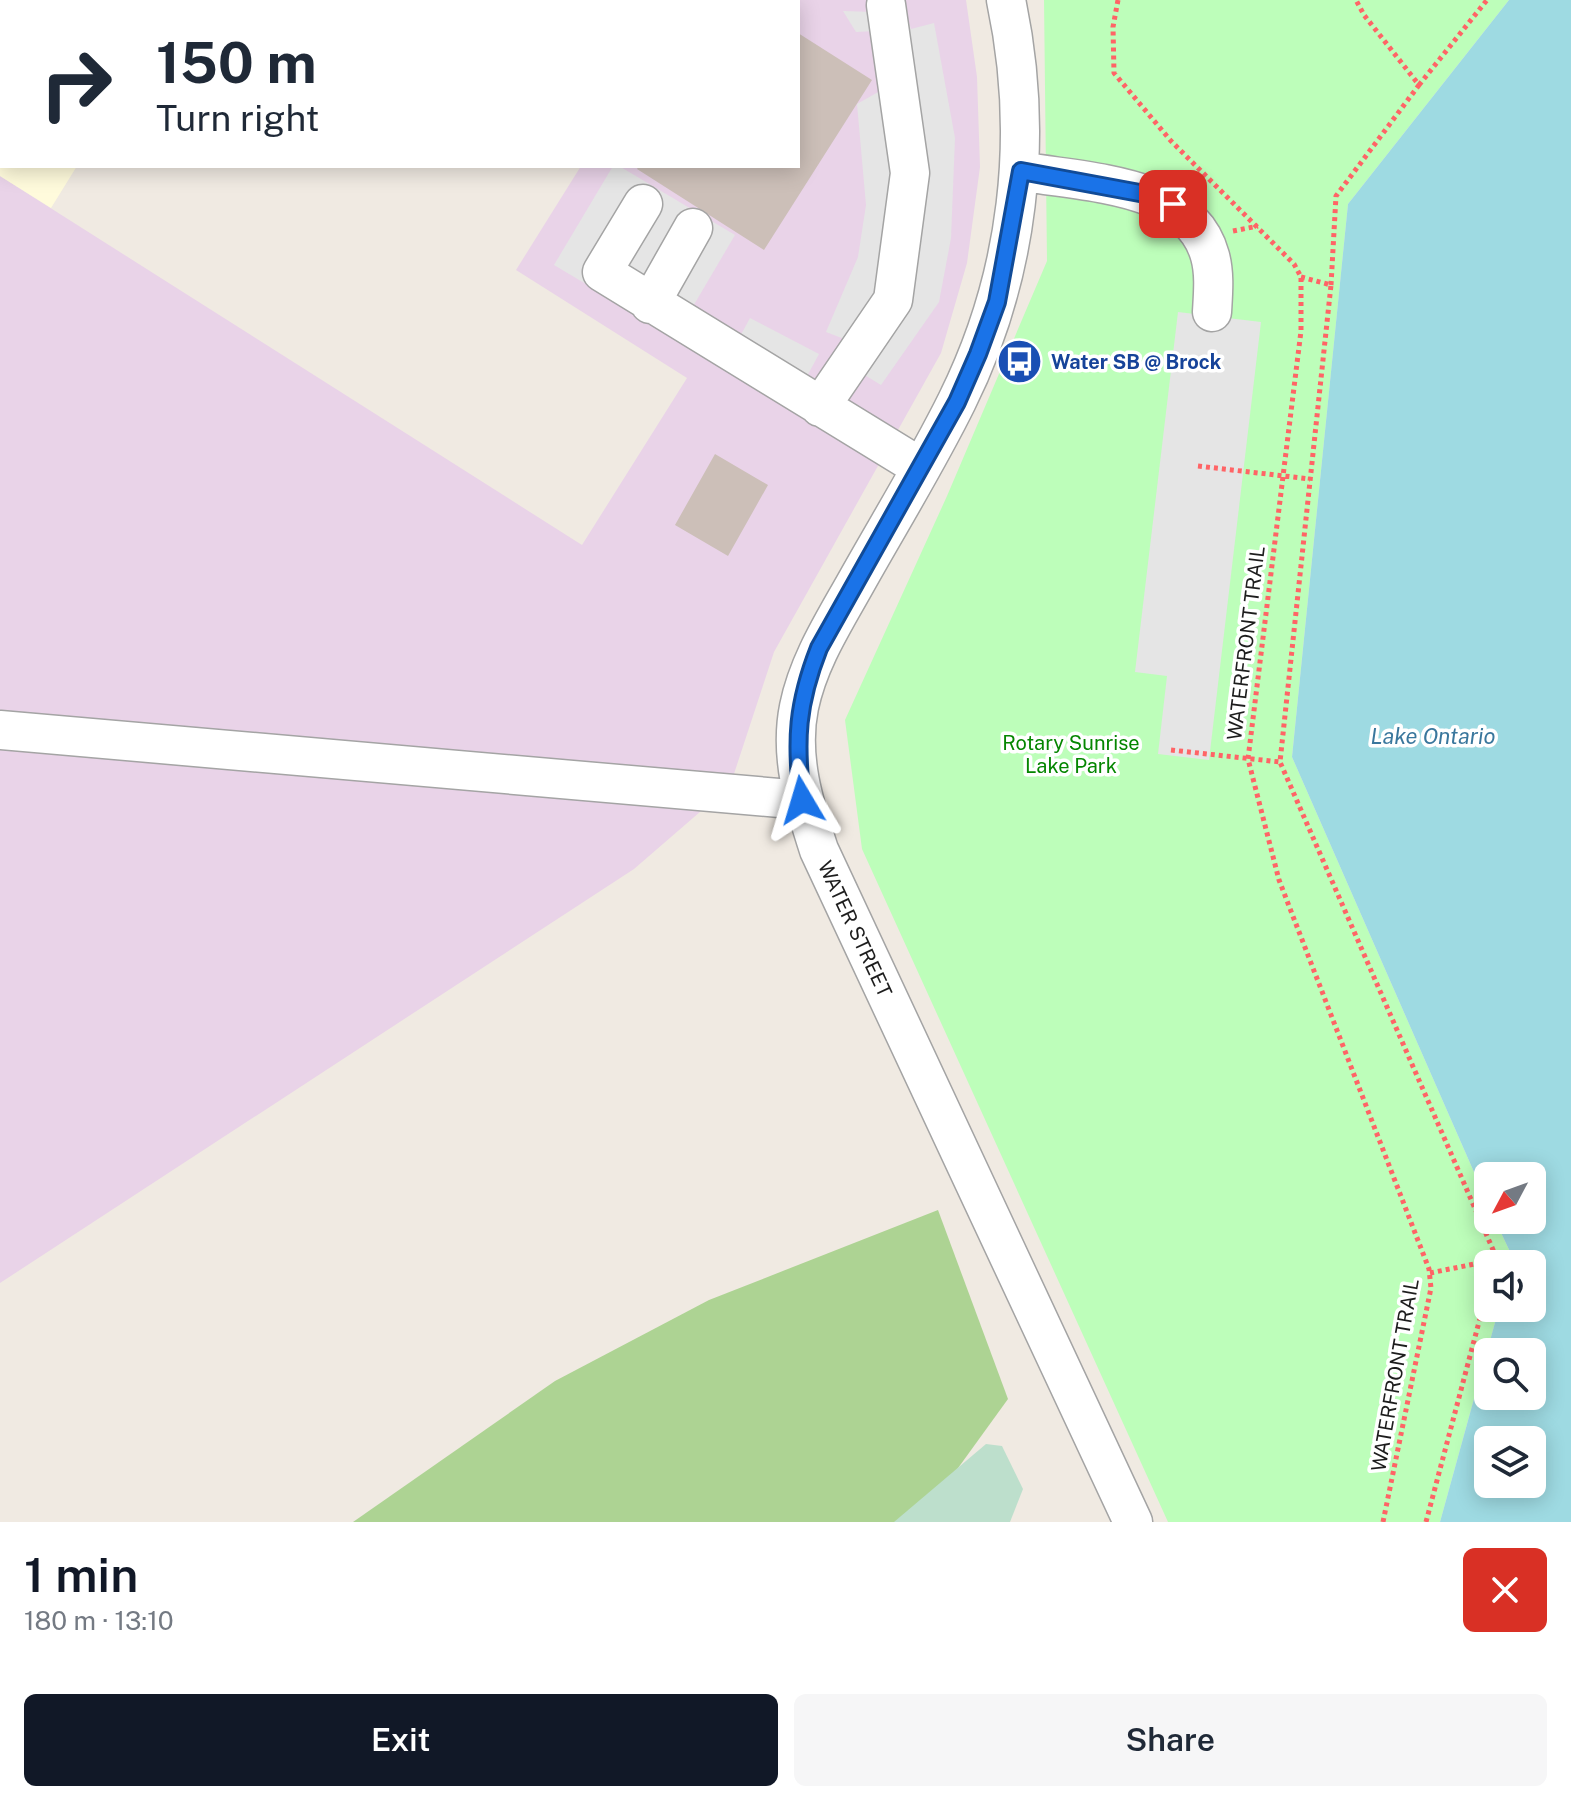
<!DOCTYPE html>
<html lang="en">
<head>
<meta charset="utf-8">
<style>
	body { margin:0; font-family:"Public Sans",sans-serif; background:#f6f6f7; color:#1f2937; height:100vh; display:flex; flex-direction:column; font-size:30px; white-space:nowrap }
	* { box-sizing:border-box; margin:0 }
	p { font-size:26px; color:#747a83 }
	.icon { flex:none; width:44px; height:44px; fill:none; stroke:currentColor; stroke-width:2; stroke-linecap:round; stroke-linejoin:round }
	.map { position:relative; height:1522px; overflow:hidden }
	.panel { display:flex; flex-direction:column; background:#fff; flex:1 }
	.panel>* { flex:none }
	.hud { position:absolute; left:0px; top:0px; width:800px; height:168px; box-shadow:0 4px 20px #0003; background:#fff; color:#1f2937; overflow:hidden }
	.needle { width:52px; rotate:229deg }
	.controls { position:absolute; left:1474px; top:1162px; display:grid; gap:16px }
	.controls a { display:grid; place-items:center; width:72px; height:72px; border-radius:12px; background:#fff; box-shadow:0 4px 20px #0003; font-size:40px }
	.pin { position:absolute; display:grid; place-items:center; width:68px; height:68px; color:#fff; margin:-34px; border-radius:16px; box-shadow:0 4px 12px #0006 }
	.me { position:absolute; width:88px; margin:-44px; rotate:353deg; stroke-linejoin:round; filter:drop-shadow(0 0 6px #0008) }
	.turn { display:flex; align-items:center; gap:28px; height:168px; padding:0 24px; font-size:36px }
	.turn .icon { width:104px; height:104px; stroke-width:2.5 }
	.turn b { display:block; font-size:56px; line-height:68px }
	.round { display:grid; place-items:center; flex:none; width:84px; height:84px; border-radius:12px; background:#f6f6f7 }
	.summary { display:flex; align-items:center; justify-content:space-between; height:136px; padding:0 24px }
	h1 { font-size:48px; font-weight:600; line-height:60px; color:#111827 }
	.cta { display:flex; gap:16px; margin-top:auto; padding:16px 24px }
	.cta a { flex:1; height:92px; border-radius:12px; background:#111827; color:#fff; font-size:32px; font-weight:600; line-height:92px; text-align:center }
	.cta a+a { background:#f6f6f7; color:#1f2937 }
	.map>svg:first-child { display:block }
</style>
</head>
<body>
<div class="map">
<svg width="1571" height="1522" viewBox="0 0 1571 1522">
	<rect width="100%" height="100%" fill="#f0eae2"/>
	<path fill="#e9d3e8" d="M686 0H966L977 77 980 167 967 263 941 353 774 652 730 786 634 869 0 1283V176L582 545 687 378 516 270 581 166H798V2Z"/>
	<path fill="#fffbdc" d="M0 0H182L2 2V166H77L51 208 0 176Z"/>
	<path fill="#add393" d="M938 1210 1008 1399 919 1522H353L555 1381 709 1300Z"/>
	<path fill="#bddfcc" d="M986 1444 1002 1446 1023 1489 1010 1522H894Z"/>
	<path fill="#bdfeba" d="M1044 0H1509L1348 204 1292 757 1488 1204V1220H1495L1513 1258 1511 1264H1488V1308H1499L1440 1522H1168L862 849 845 720 947 496 1047 261Z"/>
	<path fill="#e5e5e5" d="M902 0 911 29 934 23 955 138 951 238 939 302 881 385 840 360 847 340 826 332 858 257 866 205 857 104 887 87 875 31 856 32 843 11 874 12Z
		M613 166H619L735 235 675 337 554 265Z
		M1178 312 1261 322 1209 760 1158 754 1167 676 1135 672Z
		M750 318 819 354 806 378 737 342Z"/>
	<path fill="#9edae2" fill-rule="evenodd" d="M1509 0H1571V1522H1440L1499 1308H1532V1264H1511L1513 1258 1495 1220H1532V1176H1488V1204L1292 757 1348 204ZM1488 1352H1532V1396H1488ZM1488 1440H1532V1484H1488Z"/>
	<path fill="#ccbfb8" d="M798 33 872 80 764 250 637 169 639 166H798Z
		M715 454 768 485 728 556 675 525Z"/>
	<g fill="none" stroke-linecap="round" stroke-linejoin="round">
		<defs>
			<path id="minor" d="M1006 0C1035 136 1019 276 957 401 926 464 888 525 854 586 832 625 808 663 799 707 789 756 804 804 819 850L1133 1522
				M101 2 102 0
				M0 102H2
				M1021 171C1084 183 1190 182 1210 256 1215 274 1213 294 1212 312
				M643 204 602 272 920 467
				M650 304 693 228
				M820 407 893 300 910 173 886 5
				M0 730 802 800"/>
		</defs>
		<use href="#minor" stroke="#a4a4a4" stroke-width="41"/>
		<path stroke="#ff6466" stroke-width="5" stroke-dasharray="4 4" stroke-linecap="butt" d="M1118 0 1113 27 1114 73 1171 141 1294 264 1301 277V331L1248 759 1279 880 1429 1269 1431 1288 1383 1522
			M1419 85 1487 0
			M1233 231 1258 226
			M1301 277 1331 285 1280 762 1494 1252V1264
			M1331 285 1336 196 1419 85 1364 15 1356 0
			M1198 466 1310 479
			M1171 750 1280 762
			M1430 1273 1494 1260
			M1426 1522 1488 1288"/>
		<use href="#minor" stroke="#fff" stroke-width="38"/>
	</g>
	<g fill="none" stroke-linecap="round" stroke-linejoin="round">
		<defs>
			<path id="route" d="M802 800C795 740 797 704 819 648L957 402 978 354 997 302 1021 171 1145 194 1173 204"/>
		</defs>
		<use href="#route" stroke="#114b97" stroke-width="20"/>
		<use href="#route" stroke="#1a73e8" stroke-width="14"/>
	</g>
	<defs>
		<symbol id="bus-disc" viewBox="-11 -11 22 22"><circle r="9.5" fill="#1a4fb4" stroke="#fff"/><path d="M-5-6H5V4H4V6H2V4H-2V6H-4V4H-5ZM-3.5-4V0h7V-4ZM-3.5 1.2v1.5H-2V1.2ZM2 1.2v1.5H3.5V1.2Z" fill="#fff"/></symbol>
	</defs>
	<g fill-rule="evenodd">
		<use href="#bus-disc" x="994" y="336" width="51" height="51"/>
	</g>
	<g text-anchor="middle" stroke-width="7" stroke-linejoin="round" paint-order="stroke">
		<g font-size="20" font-weight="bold" fill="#164399" stroke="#fff" text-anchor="start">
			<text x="1051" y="369">Water SB @ Brock</text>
		</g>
		<g font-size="20" fill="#1d1d1d" stroke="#fff">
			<text transform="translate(1246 643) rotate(-83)" y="7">WATERFRONT TRAIL</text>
			<text transform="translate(855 929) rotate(65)" y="7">WATER STREET</text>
			<text transform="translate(1395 1375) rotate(-80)" y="7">WATERFRONT TRAIL</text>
		</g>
		<g font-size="20" fill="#058601" stroke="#fff">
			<text x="1071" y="750">Rotary Sunrise<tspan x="1071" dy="23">Lake Park</tspan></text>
		</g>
		<g font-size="22" font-style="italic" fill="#3a779d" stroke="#fff">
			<text x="1433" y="744">Lake Ontario</text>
		</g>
	</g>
</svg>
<div class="controls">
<a><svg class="needle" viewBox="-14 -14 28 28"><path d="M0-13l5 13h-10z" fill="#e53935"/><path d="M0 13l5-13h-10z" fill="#747a83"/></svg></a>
<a><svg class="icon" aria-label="sound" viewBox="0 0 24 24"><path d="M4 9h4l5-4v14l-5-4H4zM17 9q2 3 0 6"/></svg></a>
<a><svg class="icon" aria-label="search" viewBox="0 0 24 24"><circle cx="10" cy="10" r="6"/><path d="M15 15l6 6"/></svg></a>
<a><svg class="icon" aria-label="layers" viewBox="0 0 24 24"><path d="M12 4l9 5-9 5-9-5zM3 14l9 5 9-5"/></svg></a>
</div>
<div class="pin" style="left:1173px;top:204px;background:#d93025"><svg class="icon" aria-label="arrive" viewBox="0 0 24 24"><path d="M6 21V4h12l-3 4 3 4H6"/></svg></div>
<svg class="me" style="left:802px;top:800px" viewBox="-20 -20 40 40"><path d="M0-17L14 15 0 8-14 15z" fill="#1a73e8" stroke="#fff" stroke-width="4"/></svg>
<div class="hud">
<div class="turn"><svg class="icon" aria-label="right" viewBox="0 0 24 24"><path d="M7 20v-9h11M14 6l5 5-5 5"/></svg><div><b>150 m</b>Turn right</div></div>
</div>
</div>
<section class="panel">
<div class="summary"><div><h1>1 min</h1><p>180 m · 13:10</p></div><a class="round" style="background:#d93025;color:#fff"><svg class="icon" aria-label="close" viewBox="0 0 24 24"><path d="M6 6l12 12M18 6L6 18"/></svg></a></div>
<div class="cta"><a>Exit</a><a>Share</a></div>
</section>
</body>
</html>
